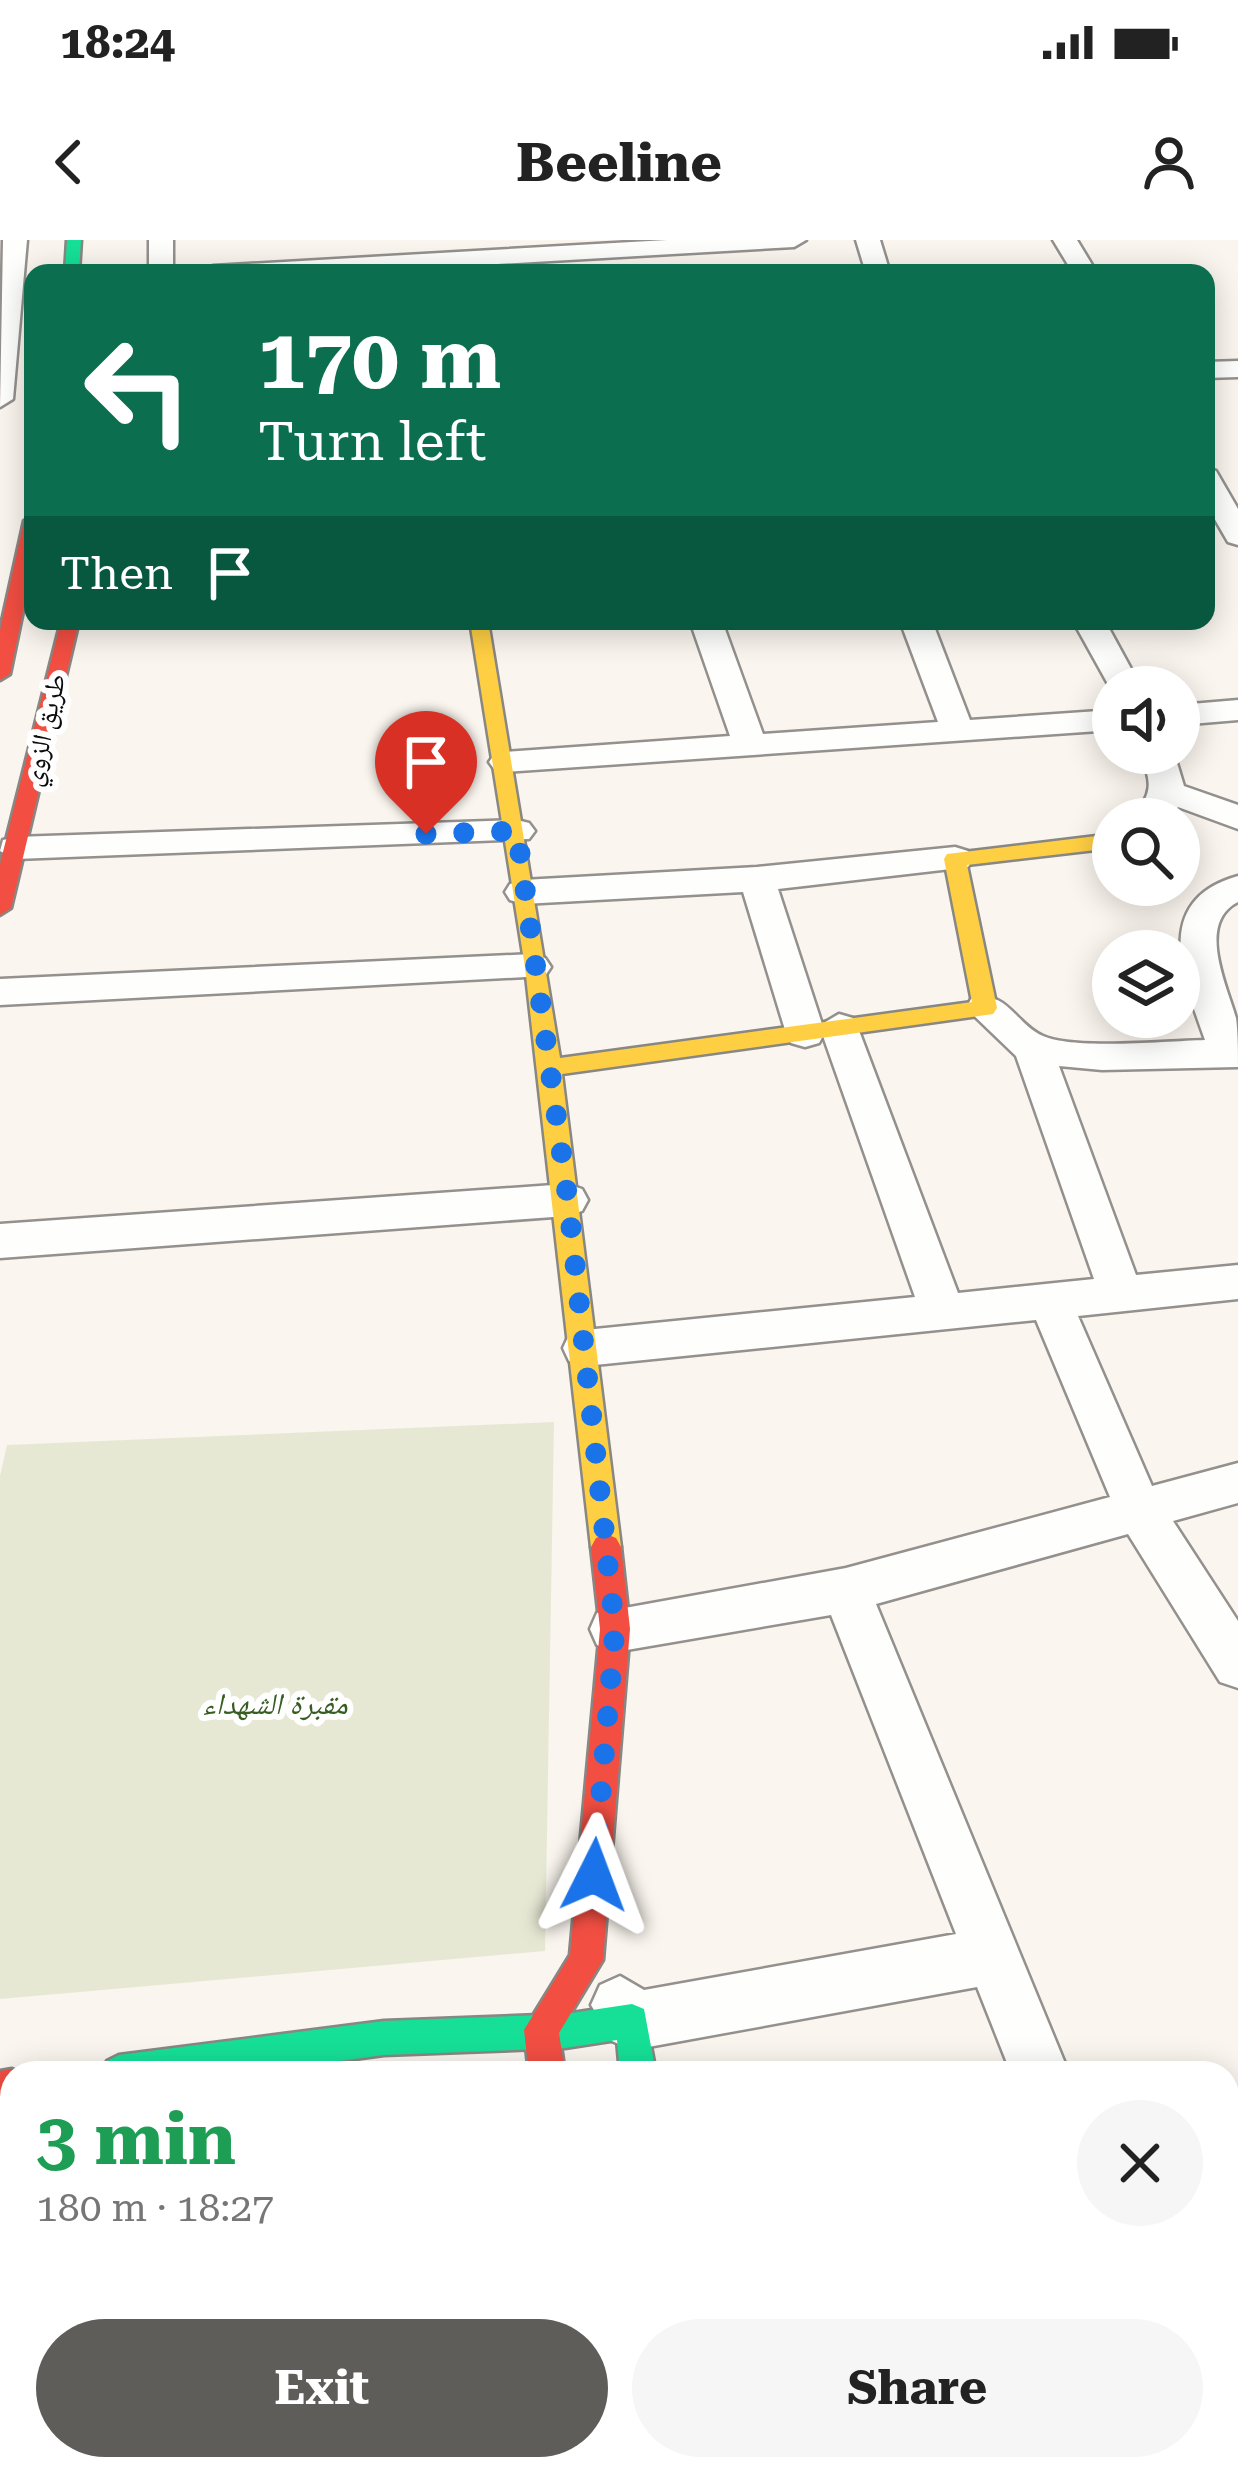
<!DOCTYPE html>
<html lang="en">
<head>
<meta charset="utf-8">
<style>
	body { margin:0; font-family:"Roboto Serif","Noto Naskh Arabic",serif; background:#f6f6f6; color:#222; height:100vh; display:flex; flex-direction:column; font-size:45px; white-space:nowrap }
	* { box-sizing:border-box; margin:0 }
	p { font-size:39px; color:#767676 }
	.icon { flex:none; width:66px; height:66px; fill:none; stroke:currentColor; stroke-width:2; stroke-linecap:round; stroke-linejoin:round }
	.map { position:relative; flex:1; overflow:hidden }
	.drawer { position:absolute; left:0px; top:1821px; width:1239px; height:420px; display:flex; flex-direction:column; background:#fff; border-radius:36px 36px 0 0; box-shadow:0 6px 30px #0003 }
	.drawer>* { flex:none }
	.guide { position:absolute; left:24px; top:24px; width:1191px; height:366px; border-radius:24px; box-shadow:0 6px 30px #0003; background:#0b6e4f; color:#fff; overflow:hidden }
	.controls { position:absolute; left:1092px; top:426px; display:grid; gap:24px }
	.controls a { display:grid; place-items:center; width:108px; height:108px; border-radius:50%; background:#fff; box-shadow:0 6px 30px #0003; font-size:60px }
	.pin { position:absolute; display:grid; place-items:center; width:102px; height:102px; color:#fff; margin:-123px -51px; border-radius:50% 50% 50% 0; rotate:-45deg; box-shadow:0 0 12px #0007 }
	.pin .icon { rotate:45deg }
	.me { position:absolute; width:132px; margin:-66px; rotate:3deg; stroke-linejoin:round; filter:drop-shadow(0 0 9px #0008) }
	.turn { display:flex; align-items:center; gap:42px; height:252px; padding:0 36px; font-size:54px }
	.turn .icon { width:156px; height:156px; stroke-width:2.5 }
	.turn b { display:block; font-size:84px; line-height:102px }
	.then { display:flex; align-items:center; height:114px; padding:0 36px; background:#0003; gap:24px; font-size:45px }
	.round { display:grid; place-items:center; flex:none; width:126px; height:126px; border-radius:63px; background:#f6f6f6 }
	.head { display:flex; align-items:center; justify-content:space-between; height:204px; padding:0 36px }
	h1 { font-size:72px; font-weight:700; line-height:90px; color:#1e9e55 }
	.action { display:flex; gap:24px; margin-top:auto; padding:24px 36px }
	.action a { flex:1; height:138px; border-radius:72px; background:#5f5d5a; color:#fff; font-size:48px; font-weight:700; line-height:138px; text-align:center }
	.action a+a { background:#f6f6f6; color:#222 }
	.status { display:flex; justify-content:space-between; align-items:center; height:84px; padding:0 60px; background:#fff; direction:ltr }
	.status svg { height:33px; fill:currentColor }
	header { display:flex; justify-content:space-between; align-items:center; height:156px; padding:0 36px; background:#fff; font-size:54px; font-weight:700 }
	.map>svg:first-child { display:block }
</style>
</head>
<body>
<div class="status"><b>18:24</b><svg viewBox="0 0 49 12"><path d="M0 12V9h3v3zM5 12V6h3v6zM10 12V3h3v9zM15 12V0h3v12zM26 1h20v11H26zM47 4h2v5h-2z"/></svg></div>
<header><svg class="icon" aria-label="back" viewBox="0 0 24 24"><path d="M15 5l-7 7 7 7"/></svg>Beeline<svg class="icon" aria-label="person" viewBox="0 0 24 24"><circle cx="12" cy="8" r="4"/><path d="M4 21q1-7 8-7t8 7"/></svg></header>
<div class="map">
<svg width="1238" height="2241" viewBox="0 0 1238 2241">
	<rect width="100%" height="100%" fill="#faf5ee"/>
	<path fill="#e7e8d4" d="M554 1182 545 1711 0 1759V1236L7 1205Z"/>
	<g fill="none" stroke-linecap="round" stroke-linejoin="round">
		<defs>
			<path id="street" d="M3 0H27L13 159 0 167Z
				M149 0H173V33H149Z
				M667 0H806L794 7 342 33H201L213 26Z
				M856 0H880L890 33H866Z
				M1053 0H1077L1097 33H1073Z
				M1238 121V137L1206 138V122Z
				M1206 228 1216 231 1238 269V305L1228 302 1206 264Z
				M690 381H722L763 494 938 482 900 381H932L970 480 1113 470V490L506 532 494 529 489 522 494 515 506 512 730 496Z
				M1073 381H1105L1141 447H1113V453Z
				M1238 460V480L1179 485V465Z
				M1140 513H1174L1184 546 1238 565V589L1178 567 1170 579H1133C1152 551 1153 546 1140 513Z
				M517 580 529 583 535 591 529 599 16 619 0 611 3 600 16 597Z
				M955 607 968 611 973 619 968 627 778 649 822 784 839 774 853 778 858 788 958 1053 1094 1039 1016 816 966 768 971 759C1007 748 1015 784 1043 796 1075 810 1168 801 1205 800 1183 738 1151 660 1238 636V662C1196 683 1227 746 1236 778 1238 793 1238 811 1238 827L1102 830 1059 826 1136 1035 1238 1025V1059L1078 1076 1152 1246 1238 1223V1263L1173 1281 1238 1381V1448L1220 1442 1128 1294 876 1364 1069 1833H1011L977 1747 632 1810 612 1801 591 1765 600 1745 620 1736 644 1750 956 1694 831 1375 615 1412 597 1405 590 1389 597 1373 846 1328 1110 1257 1036 1080 585 1126 569 1121 563 1108 569 1095 585 1090 915 1057 823 796 819 803 805 807 791 803 786 793 743 652 523 664 510 660 505 652 510 644 523 640 757 627Z
				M532 714 545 718 551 727 545 736 0 765V739Z
				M567 944 582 949 588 960 582 971 567 976 0 1018V984Z
				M1227 2215 1238 2241H1172L1167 2229H1227Z"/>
			<path id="fast" d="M67 0H81L79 33H65Z
				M632 1764 644 1769 656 1833H620L617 1800 565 1808 384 1815 251 1833H101L107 1821 119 1815 384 1781 565 1774Z
				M12 1928V1964L0 1965V1929Z"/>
			<path id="slow" d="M470 381H488L560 818 972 762 944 619 947 614 1113 594V608L967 625 997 768 993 774 562 834 621 1307 616 1316 606 1320 596 1316 591 1307 525 727Z
				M591 2229H631L633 2241H593Z
				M694 2229H734L736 2241H696Z"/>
			<path id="jam" d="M33 276V323L10 434 0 440V390L24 281Z
				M61 381H79L11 668 0 675V624Z
				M606 1294 616 1298 621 1307 630 1389 603 1720 559 1793 565 1833H529L524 1790 570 1715 600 1389 591 1307 596 1298Z
				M12 1829 21 1833H12V1865L0 1867V1831Z"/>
		</defs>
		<use href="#street" stroke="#93908d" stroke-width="5"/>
		<use href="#fast" stroke="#898784" stroke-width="5"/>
		<use href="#slow" stroke="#898784" stroke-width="5"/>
		<use href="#jam" stroke="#898784" stroke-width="5"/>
		<use href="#street" fill="#fefefc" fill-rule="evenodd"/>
		<use href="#fast" fill="#16e098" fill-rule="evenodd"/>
		<use href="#slow" fill="#ffcf43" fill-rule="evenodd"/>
		<use href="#jam" fill="#f24e42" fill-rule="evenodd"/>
	</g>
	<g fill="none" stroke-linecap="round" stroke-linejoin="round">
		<path stroke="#1a73e8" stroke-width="21" stroke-dasharray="0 37.8" d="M426 594 517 591 568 960 615 1389 594 1635"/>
	</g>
	<g text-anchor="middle" stroke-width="12" stroke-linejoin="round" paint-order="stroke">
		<g font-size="27" fill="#0b0b0b" stroke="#fff">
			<text transform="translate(44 490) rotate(-77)" y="9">طريق الزوي</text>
		</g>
		<g font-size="30" font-style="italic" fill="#375d21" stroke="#fff">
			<text x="275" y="1474">مقبرة الشهداء</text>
		</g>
	</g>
</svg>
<div class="controls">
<a><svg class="icon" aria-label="sound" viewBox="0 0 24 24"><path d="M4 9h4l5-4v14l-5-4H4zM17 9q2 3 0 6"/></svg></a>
<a><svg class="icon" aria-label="search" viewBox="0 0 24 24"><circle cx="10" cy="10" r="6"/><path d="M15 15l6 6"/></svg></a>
<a><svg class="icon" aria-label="layers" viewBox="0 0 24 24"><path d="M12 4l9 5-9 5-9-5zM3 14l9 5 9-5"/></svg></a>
</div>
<div class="pin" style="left:426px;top:594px;background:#d93025"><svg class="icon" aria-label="arrive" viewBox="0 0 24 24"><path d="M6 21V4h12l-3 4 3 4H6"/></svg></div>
<svg class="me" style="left:594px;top:1635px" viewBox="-20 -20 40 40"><path d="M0-17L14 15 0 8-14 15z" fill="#1a73e8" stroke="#fff" stroke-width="4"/></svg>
<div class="guide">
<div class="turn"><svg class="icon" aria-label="left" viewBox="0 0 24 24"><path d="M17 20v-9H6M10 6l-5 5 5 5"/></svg><div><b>170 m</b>Turn left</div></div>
<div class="then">Then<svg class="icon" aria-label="arrive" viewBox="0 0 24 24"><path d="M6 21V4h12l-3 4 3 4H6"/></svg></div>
</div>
<section class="drawer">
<div class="head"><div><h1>3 min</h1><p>180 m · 18:27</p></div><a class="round"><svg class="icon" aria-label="close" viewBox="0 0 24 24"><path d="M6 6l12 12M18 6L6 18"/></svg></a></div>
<div class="action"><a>Exit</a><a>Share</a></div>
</section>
</div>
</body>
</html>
